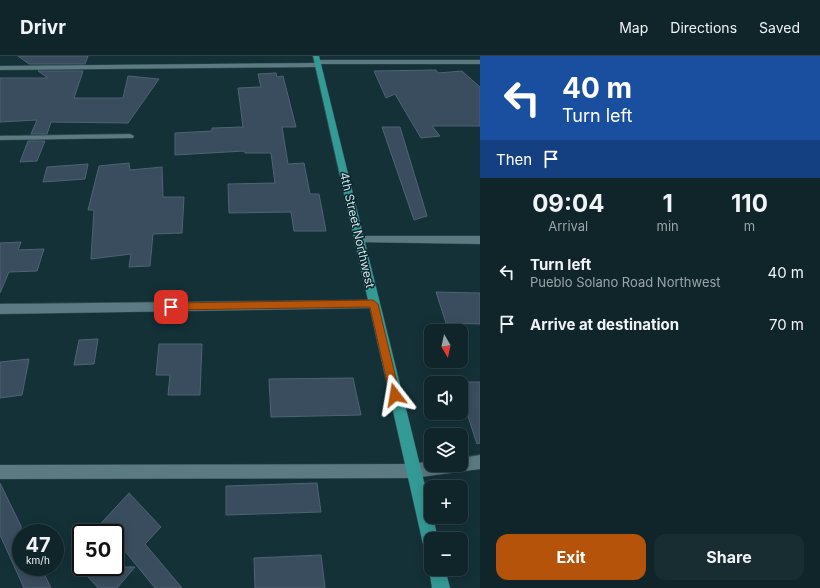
<!DOCTYPE html>
<html lang="en">
<head>
<meta charset="utf-8">
<style>
	body { margin:0; font-family:Inter,sans-serif; background:#182d32; color:#f1f3f6; height:100vh; display:flex; flex-direction:column; font-size:15px; white-space:nowrap }
	* { box-sizing:border-box; margin:0 }
	p { font-size:13px; color:#9ba5a8 }
	.icon { flex:none; width:22px; height:22px; fill:none; stroke:currentColor; stroke-width:2; stroke-linecap:round; stroke-linejoin:round }
	.map { position:relative; flex:1; overflow:hidden }
	.sheet { display:flex; flex-direction:column; background:#0f252a; width:340px }
	.sheet>* { flex:none }
	.top-card { background:#1a4fa0; color:#fff; overflow:hidden }
	.needle { width:26px; rotate:171deg }
	.controls { position:absolute; left:424px; top:268px; display:grid; gap:8px }
	.controls a { display:grid; place-items:center; width:44px; height:44px; border-radius:8px; background:#0f252a; box-shadow:0 2px 10px #0003,0 0 0 1px #2f4247; font-size:20px }
	.speed { position:absolute; left:12px; top:468px; display:flex; gap:8px; font-size:20px; font-weight:700; text-align:center }
	.speed>* { display:grid; place-content:center; width:52px; height:52px; border-radius:50%; background:#0f252a; box-shadow:0 2px 10px #0003,0 0 0 1px #2f4247; line-height:1 }
	.speed small { font-size:10px; font-weight:400 }
	.speed .limit { border:2px solid #111; border-radius:6px; background:#fff; color:#111 }
	.pin { position:absolute; display:grid; place-items:center; width:34px; height:34px; color:#fff; margin:-17px; border-radius:8px; box-shadow:0 2px 6px #0006 }
	.me { position:absolute; width:44px; margin:-22px; rotate:346deg; stroke-linejoin:round; filter:drop-shadow(0 0 3px #0008) }
	.turn { display:flex; align-items:center; gap:14px; height:84px; padding:0 16px; font-size:18px }
	.turn .icon { width:52px; height:52px; stroke-width:2.5 }
	.turn b { display:block; font-size:28px; line-height:34px }
	.then { display:flex; align-items:center; height:38px; padding:0 16px; background:#0003; gap:8px; font-size:15px }
	.eta { display:flex; justify-content:space-evenly; align-items:center; height:68px; text-align:center }
	.eta b { font-size:24px; font-weight:700; line-height:28px }
	.cta { display:flex; gap:8px; margin-top:auto; padding:8px 16px }
	.cta a { flex:1; height:46px; border-radius:12px; background:#b45309; color:#fff; font-size:16px; font-weight:700; line-height:46px; text-align:center }
	.cta a+a { background:#182d32; color:#f1f3f6 }
	ul { padding:0; list-style:none }
	li { display:flex; align-items:center; gap:12px; height:52px; padding:0 16px }
	li div { flex:1 }
	li b { display:block; font-size:15px }
	li em { font-style:normal }
	header { display:flex; align-items:center; gap:24px; box-sizing:border-box; height:56px; padding:0 20px; background:#0f252a; border-bottom:1px solid #2f4247 }
	header strong { font-size:19px }
	nav { display:flex; gap:22px; margin-inline-start:auto; font-size:14px }
	main { display:flex; flex:1; min-height:0 }
	.map>svg:first-child { display:block }
</style>
</head>
<body>
<header>
<strong>Drivr</strong>
<nav><a>Map</a><a>Directions</a><a>Saved</a></nav>
</header>
<main>
<div class="map">
<svg width="480" height="532" viewBox="0 0 480 532">
	<rect width="100%" height="100%" fill="#143138"/>
	<path fill="#3a4d5e" stroke="#4f6374" d="M18 0H88L85 8H29Z
		M436 14 438 17 462 15 480 31V70H432L440 80 421 82 395 38 386 42 374 15Z
		M38 15H83L74 42H123L128 20 159 23 128 67 51 66 47 78H31L37 64 0 66V22H48Z
		M276 17 277 21 283 20 296 71H282L288 108 304 107 310 138H319L326 175H294L291 156 229 157 228 128 275 127 271 97H245L244 95 175 99V77L212 75V72L243 71 238 32 261 31 258 18Z
		M382 71H400L427 160 414 164Z
		M28 85H45L37 105 20 106Z
		M129 107 130 114 162 111 163 141H184L182 177 153 178 150 210 129 211 131 198 91 203 94 154H88L99 110Z
		M88 108 85 123 43 126 47 111Z
		M21 186 18 194 44 193 37 215 9 216 0 237V187Z
		M436 236 480 237V268L446 267Z
		M98 283 94 308 74 309 79 284Z
		M159 288H202L200 339H168L170 319H156Z
		M29 303 22 339 0 342V306Z
		M353 322 361 359 271 361 269 323Z
		M457 326H480V387L477 388 461 339V327Z
		M0 427 21 470V511H41L51 532H24L0 479Z
		M317 427 321 456 226 459V430Z
		M129 437 161 471 145 488 182 532H155L115 483V477H92Z
		M321 499 325 532H255L254 502Z
		M79 511H135L117 532H98Z"/>
	<g fill="none" stroke-linecap="round" stroke-linejoin="round">
		<defs>
			<path id="minor" d="M318 4H480V8H321L320 10 318 11 0 14V10L315 7 316 5Z
				M130 78 134 80 133 82 0 84V80Z
				M360 180H480V188L356 186 355 184 356 182Z
				M373 244 377 245 379 248 377 251 373 252 0 258V248Z
				M480 399V413L413 422 0 423V409L413 408 431 405V409H461V402Z"/>
			<path id="major" d="M313 0H319L431 454V461H433L438 483H431V496L425 494 423 488Z
				M431 507V513H445L450 532H432L429 513Z"/>
		</defs>
		<use href="#minor" stroke="#364c53" stroke-width="1"/>
		<use href="#major" stroke="#364c53" stroke-width="1"/>
		<use href="#minor" fill="#5b7a82" fill-rule="evenodd"/>
		<use href="#major" fill="#349a96" fill-rule="evenodd"/>
	</g>
	<path fill="#b45309" stroke="#753606" d="M373 244 378 248 400 339 399 342 395 343 392 342 390 339 370 251 171 254 167 251 171 247Z"/>
	<g text-anchor="middle" stroke-width="3" stroke-linejoin="round" paint-order="stroke">
		<g font-size="12" fill="#d1e1e6" stroke="#09272e">
			<text transform="translate(357 174) rotate(77)" y="4">4th Street Northwest</text>
		</g>
	</g>
</svg>
<div class="controls">
<a><svg class="needle" viewBox="-14 -14 28 28"><path d="M0-13l5 13h-10z" fill="#e53935"/><path d="M0 13l5-13h-10z" fill="#9ba5a8"/></svg></a>
<a><svg class="icon" aria-label="sound" viewBox="0 0 24 24"><path d="M4 9h4l5-4v14l-5-4H4zM17 9q2 3 0 6"/></svg></a>
<a><svg class="icon" aria-label="layers" viewBox="0 0 24 24"><path d="M12 4l9 5-9 5-9-5zM3 14l9 5 9-5"/></svg></a>
<a>+</a>
<a>−</a>
</div>
<div class="speed"><div>47<small>km/h</small></div><div class="limit">50</div></div>
<div class="pin" style="left:171px;top:251px;background:#d93025"><svg class="icon" aria-label="arrive" viewBox="0 0 24 24"><path d="M6 21V4h12l-3 4 3 4H6"/></svg></div>
<svg class="me" style="left:395px;top:339px" viewBox="-20 -20 40 40"><path d="M0-17L14 15 0 8-14 15z" fill="#b45309" stroke="#fff" stroke-width="4"/></svg>
</div>
<section class="sheet">
<div class="top-card">
<div class="turn"><svg class="icon" aria-label="left" viewBox="0 0 24 24"><path d="M17 20v-9H6M10 6l-5 5 5 5"/></svg><div><b>40 m</b>Turn left</div></div>
<div class="then">Then<svg class="icon" aria-label="arrive" viewBox="0 0 24 24"><path d="M6 21V4h12l-3 4 3 4H6"/></svg></div>
</div>
<div class="eta">
<div><b>09:04</b><p>Arrival</p></div>
<div><b>1</b><p>min</p></div>
<div><b>110</b><p>m</p></div>
</div>
<ul>
<li><svg class="icon" aria-label="left" viewBox="0 0 24 24"><path d="M17 20v-9H6M10 6l-5 5 5 5"/></svg><div><b>Turn left</b><p>Pueblo Solano Road Northwest</p></div><em>40 m</em></li>
<li><svg class="icon" aria-label="arrive" viewBox="0 0 24 24"><path d="M6 21V4h12l-3 4 3 4H6"/></svg><div><b>Arrive at destination</b></div><em>70 m</em></li>
</ul>
<div class="cta"><a>Exit</a><a>Share</a></div>
</section>
</main>
</body>
</html>
